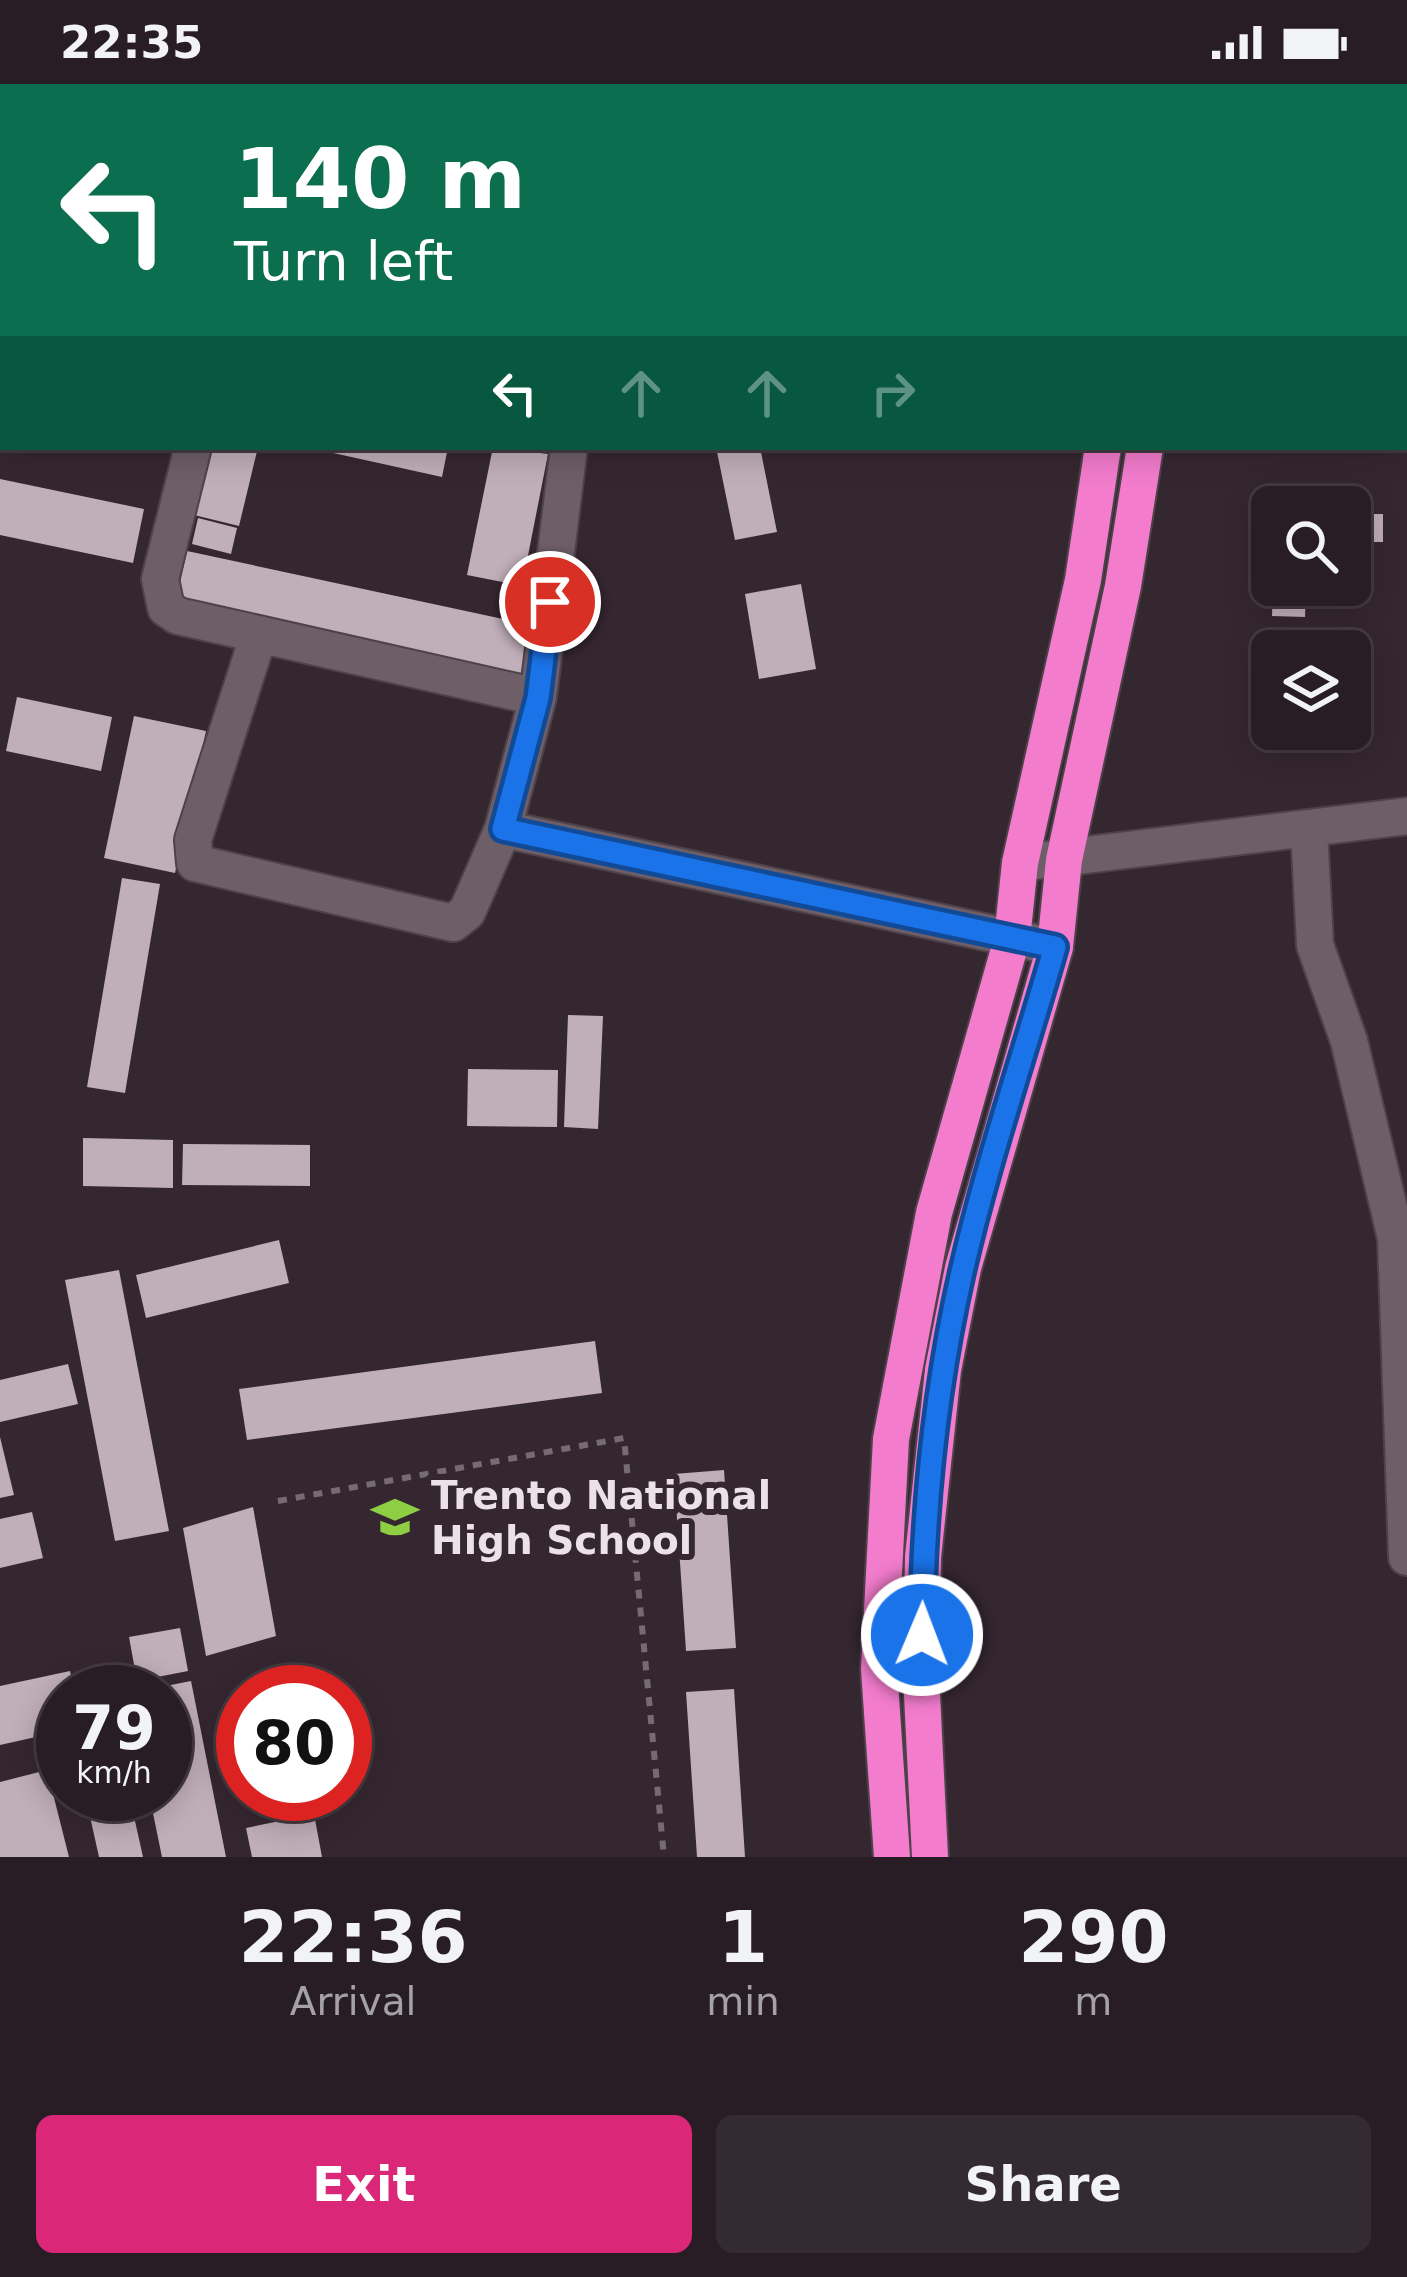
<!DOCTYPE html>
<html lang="en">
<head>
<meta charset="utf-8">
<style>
	body { margin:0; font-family:"DejaVu Sans",sans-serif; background:#342a31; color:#f1f3f6; height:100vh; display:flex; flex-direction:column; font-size:45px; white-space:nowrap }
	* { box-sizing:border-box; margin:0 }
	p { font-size:39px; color:#a5a2a6 }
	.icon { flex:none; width:66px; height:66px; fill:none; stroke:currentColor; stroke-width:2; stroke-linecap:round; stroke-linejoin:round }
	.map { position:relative; height:1773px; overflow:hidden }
	.details { display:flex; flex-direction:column; background:#281d24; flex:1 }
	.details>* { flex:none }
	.guide { position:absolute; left:0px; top:0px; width:1407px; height:366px; box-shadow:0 6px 30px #0003,0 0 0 3px #443b41; background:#0b6e4f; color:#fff; overflow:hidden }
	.tools { position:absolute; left:1251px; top:402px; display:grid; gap:24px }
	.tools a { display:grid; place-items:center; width:120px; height:120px; border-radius:18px; background:#281d24; box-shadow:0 6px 30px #0003,0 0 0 3px #443b41; font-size:60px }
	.speed { position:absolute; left:36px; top:1581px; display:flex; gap:24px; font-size:60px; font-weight:700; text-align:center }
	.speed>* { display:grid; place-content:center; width:156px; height:156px; border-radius:50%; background:#281d24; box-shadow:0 6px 30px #0003,0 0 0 3px #443b41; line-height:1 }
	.speed small { font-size:30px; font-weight:400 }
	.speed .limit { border:18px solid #d22; background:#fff; color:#111 }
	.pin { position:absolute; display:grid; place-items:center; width:102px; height:102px; color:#fff; margin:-51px; border:6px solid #fff; border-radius:50%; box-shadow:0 3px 12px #0007 }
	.me { position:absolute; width:132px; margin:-66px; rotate:1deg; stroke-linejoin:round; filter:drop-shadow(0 0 9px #0008) }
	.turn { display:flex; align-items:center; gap:42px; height:252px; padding:0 36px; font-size:54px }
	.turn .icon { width:156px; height:156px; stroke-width:2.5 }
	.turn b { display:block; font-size:84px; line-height:102px }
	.lanes { display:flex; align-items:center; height:114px; padding:0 36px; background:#0003; justify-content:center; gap:60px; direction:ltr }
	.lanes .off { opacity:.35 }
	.eta { display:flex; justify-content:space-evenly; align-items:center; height:204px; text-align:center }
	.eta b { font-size:72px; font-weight:800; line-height:84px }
	.primary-button { display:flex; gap:24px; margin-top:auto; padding:24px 36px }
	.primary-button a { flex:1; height:138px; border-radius:18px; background:#db2777; color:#fff; font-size:48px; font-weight:800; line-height:138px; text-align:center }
	.primary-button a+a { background:#342a31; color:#f1f3f6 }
	.status { display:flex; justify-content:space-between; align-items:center; height:84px; padding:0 60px; background:#281d24; direction:ltr }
	.status svg { height:33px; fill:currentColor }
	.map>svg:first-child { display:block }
</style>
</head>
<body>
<div class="status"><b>22:35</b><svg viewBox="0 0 49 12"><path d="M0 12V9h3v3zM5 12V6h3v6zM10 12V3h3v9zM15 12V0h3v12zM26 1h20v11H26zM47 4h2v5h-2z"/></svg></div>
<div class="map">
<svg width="1407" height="1773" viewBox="0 0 1407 1773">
	<rect width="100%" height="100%" fill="#352730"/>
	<path fill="#c0aeb9" d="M210 363H258L239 442 194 431Z
		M306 363H448L442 393Z
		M493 363 548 370 522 502 467 491Z
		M716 363H760L777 448 735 456Z
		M0 395 144 425 133 479 0 451Z
		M1350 430H1383V458H1350Z
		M198 434 237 444 231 470 192 460Z
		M187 467 536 542 525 592 176 517Z
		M801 500 816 585 759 595 745 510Z
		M1273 501H1306L1305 533 1272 532Z
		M17 613 112 633 101 687 6 667Z
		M134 632 206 647 175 789 104 774Z
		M122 794 160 800 125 1009 87 1003Z
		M568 931 603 932 598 1045 564 1043Z
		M468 985 558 986 557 1043 467 1042Z
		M83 1054 173 1056V1104L83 1102Z
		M183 1060 310 1061V1102L182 1101Z
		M279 1156 289 1199 146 1234 136 1191Z
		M119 1186 169 1447 115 1457 65 1196Z
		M595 1257 602 1309 247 1356 239 1305Z
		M68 1280 78 1320 0 1338V1296Z
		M0 1353 14 1411 0 1414Z
		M724 1386 736 1564 686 1567 674 1390Z
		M253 1423 276 1552 206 1572 183 1444Z
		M32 1428 43 1474 0 1484V1435Z
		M180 1544 188 1587 137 1597 129 1553Z
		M70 1587 75 1608H63V1647L0 1661V1602Z
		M191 1597 226 1773H162L149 1710H165V1608L145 1606Z
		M734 1605 745 1773H697L686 1608Z
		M243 1629V1680L238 1682 231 1631Z
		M47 1686 69 1773H0V1698Z
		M85 1710H129L143 1773H99Z
		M314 1730 322 1773H252L246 1744Z"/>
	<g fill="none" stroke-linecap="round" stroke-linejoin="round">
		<defs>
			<path id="minor" d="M39 3 53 0
				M283 3 284 0
				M0 11H3
				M1404 278H1407
				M193 363 160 495 166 524 178 532 538 613 503 745 1055 863
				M259 550 193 756 195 779 453 839 467 828 503 745
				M538 613 569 363
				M1309 745 1315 861 1349 957 1396 1154 1407 1473
				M1020 779 1407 732"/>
			<path id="highway" d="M1121 0V3
				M1159 0 1160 3
				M892 1773 879 1585 891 1355 934 1129 1012 855 1020 779 1083 496 1103 363
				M930 1773 921 1590 923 1473 943 1286 963 1184 1055 863 1064 776 1123 502 1145 363"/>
		</defs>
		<use href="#minor" stroke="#4e424a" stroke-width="40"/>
		<use href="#highway" stroke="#4e424a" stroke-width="40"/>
		<path stroke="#776b72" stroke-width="6" stroke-dasharray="9 9" stroke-linecap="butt" d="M278 1417 624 1354 664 1773"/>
		<use href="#minor" stroke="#6e5e67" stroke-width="36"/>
		<use href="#highway" stroke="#f37ccd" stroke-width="36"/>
	</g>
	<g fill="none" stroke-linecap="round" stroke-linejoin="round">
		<defs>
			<path id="route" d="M550 518 538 614 503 745 1055 863C1024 971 987 1079 962 1188 935 1307 923 1429 922 1551"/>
		</defs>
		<use href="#route" stroke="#114b97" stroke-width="30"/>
		<use href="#route" stroke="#1a73e8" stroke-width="21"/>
	</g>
	<defs>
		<symbol id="school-bare" viewBox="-9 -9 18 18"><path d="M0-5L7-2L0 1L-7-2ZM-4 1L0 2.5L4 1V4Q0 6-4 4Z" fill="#8ece43" stroke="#352730" stroke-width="2.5" paint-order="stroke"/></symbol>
	</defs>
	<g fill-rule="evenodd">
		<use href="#school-bare" x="362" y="1400" width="66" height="66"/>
	</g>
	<g text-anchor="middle" stroke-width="12" stroke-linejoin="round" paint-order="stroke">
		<g font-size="39" font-weight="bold" fill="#ebe1e7" stroke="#352730" text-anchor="start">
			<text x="431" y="1425">Trento National<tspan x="431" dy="45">High School</tspan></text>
		</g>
	</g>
</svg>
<div class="tools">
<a><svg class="icon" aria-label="search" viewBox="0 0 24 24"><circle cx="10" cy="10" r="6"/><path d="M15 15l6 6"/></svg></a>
<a><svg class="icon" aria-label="layers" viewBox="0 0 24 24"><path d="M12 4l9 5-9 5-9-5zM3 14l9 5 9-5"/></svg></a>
</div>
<div class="speed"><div>79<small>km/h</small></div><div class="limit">80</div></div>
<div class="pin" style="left:550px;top:518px;background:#d93025"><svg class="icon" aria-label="arrive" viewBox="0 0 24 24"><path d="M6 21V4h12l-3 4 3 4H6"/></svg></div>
<svg class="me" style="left:922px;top:1551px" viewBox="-20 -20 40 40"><circle r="17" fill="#1a73e8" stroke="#fff" stroke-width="3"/><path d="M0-11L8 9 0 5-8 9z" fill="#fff"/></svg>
<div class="guide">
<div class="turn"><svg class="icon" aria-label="left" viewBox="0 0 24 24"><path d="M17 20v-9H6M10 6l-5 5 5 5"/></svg><div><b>140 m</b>Turn left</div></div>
<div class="lanes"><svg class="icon" aria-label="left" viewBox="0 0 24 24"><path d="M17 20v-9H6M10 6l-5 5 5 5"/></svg><svg class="icon off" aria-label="ahead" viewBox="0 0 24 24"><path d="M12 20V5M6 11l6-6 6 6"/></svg><svg class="icon off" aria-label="ahead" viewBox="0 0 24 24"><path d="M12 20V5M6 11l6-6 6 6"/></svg><svg class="icon off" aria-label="right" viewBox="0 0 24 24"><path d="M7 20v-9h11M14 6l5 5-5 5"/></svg></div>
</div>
</div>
<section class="details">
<div class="eta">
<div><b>22:36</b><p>Arrival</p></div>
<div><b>1</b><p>min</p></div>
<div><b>290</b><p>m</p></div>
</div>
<div class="primary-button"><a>Exit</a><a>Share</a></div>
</section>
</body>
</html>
